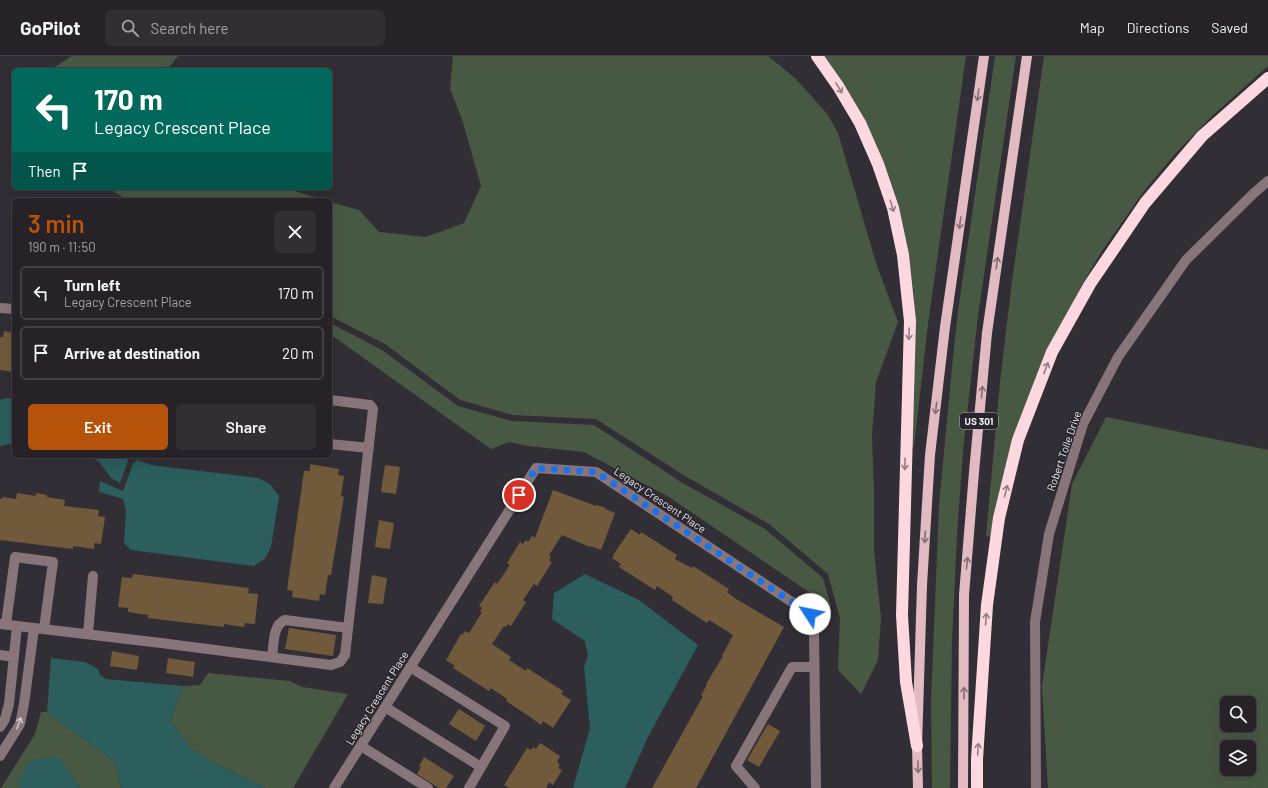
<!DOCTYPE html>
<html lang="en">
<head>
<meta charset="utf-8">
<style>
	body { margin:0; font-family:Barlow,sans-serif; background:#322f34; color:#f1f3f6; height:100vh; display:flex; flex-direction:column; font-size:15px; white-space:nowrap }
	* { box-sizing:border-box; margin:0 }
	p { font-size:13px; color:#a4a4a8 }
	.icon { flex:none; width:22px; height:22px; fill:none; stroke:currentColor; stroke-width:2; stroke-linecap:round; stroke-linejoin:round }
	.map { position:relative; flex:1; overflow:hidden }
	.panel { position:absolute; left:12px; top:142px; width:320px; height:260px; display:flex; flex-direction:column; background:#262228; border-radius:6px; box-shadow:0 4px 16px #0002,0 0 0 1px #423f45 }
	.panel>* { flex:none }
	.hud { position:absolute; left:12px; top:12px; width:320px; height:122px; border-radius:6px; box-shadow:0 4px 16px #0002,0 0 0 1px #423f45; background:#00695c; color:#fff; overflow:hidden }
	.fabs { position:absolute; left:1220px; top:640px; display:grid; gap:8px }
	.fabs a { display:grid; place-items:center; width:36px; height:36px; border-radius:6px; background:#262228; box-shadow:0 4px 16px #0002,0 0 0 1px #423f45; font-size:20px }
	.pin { position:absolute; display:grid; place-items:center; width:34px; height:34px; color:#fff; margin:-17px; border:2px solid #fff; border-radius:50%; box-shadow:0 1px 4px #0007 }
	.me { position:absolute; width:44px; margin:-22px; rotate:304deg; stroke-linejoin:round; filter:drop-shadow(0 0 3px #0008) }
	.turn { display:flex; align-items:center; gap:14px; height:84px; padding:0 16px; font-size:18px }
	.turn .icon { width:52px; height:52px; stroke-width:2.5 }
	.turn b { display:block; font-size:28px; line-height:34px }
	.then { display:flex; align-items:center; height:38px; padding:0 16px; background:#0003; gap:8px; font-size:15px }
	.round { display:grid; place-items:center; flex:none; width:42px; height:42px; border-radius:6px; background:#322f34 }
	.head { display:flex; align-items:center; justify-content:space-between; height:68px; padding:0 16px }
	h1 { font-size:24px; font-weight:600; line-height:30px; color:#b45309 }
	.cta { display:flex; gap:8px; margin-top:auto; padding:8px 16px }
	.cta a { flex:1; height:46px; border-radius:6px; background:#b45309; color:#fff; font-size:16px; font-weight:600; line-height:46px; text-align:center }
	.cta a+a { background:#322f34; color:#f1f3f6 }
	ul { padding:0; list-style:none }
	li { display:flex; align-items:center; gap:12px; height:54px; margin:0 8px 6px; padding:0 8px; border:2px solid #423f45; border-radius:6px }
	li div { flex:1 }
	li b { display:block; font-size:15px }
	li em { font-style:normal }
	header { display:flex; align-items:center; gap:24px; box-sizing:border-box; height:56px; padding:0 20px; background:#262228; border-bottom:1px solid #423f45 }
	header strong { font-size:19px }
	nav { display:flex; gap:22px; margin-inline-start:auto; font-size:14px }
	.search { width:280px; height:36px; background:#322f34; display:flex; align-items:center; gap:10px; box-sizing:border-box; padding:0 14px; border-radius:6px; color:#a4a4a8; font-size:15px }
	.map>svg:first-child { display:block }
</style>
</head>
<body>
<header>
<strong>GoPilot</strong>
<div class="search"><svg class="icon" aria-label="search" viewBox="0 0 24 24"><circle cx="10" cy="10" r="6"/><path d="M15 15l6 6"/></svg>Search here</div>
<nav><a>Map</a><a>Directions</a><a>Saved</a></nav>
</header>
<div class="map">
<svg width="1268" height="732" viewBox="0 0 1268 732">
	<rect width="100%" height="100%" fill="#322e35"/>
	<path fill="#485943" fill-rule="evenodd" d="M72 0H178L167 14H50Z
		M453 0H768L796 23 828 59 838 77 876 207 898 266 876 326 872 379 874 436V495L881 562 878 604 861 638 838 614 840 562 828 518 769 468 685 420 596 363 513 359 460 344 385 288 330 260V146L359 154 379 176 426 181 464 167 481 130 462 63 450 33Z
		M823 0H966L928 268 914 390 911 393 915 287 914 240 909 202 901 163 894 136 880 98Z
		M995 0H1016L978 260 963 395 957 479 952 585 950 732H932L931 645 939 449 953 301 958 255Z
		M1044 0H1268V10L1211 61 1176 97 1144 135 1102 195 1084 225 1040 313 990 481 986 480 1000 326 1012 225Z
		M108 132H285L324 144H127Z
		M330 267 382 294 458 350 512 365 594 369 681 426 765 473 823 522 831 551 669 441 584 396 528 390 509 386 491 393 330 278Z
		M1106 361 1268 394V732H1048L1042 630 1072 428ZM1227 647H1249V669H1227ZM1227 691H1249V713H1227Z
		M208 617 290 625 302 631 348 638 293 732H266L219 709 191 693 170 664 183 630 200 629Z
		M41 656H47L115 706 121 732H80L60 702C43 702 35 699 25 715 21 721 19 724 19 732H1L35 678Z"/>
	<path fill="#2b5e5d" d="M6 342 14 343V387L0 390V344Z
		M90 400H125L128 405 120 427 111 422 99 406Z
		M137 404 151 409 258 422 270 428 279 440 271 491 265 503 253 510 131 494 124 487 126 454 123 443 99 436 100 425 123 435 133 408Z
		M585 518 639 544 698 589 648 681 625 732H573L590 672 584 611 588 600 585 585 552 563 554 537Z
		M51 602 85 606 98 613 100 619 106 623 183 630 170 664 191 693 219 709 266 732H121L115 706 47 656Z
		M40 702H60L80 732H19V724L30 706Z"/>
	<path fill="#715a3c" d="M4 275 14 277V316L0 314V281H3Z
		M310 408 339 413 338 419 344 420 341 440 344 441 331 519H328L325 539 320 538 319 545 292 541 293 535 287 534 304 415H310Z
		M385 409 400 411 396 438 381 436Z
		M553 434 596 450 597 449 606 452 605 453 615 457 601 494 590 490V491L562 479 549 499 551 500 549 504 552 506 537 530 534 528 523 544 526 546 511 570 508 568 506 571 504 570 492 588 511 601 509 604 526 615 527 612 563 635 561 638 571 644 553 672 543 665 541 669 530 661 506 645 507 643 491 632 489 635 453 612 455 610 446 604 461 578 462 579 465 575 469 577 482 556 480 555 482 552 479 550 495 526 497 528 510 509 507 507 520 486 523 488 526 484 528 486 532 480 535 482Z
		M17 437 36 440V437L47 439V441L65 444 64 450 99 454 98 460 105 461 101 488 94 487V493L73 490V493L0 484V443H2V441L16 443Z
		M379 464 394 467 390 493 375 491Z
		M631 473 640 479 641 476 652 483 677 499 675 503 692 512 693 510 729 533 727 536 736 543 784 571 696 732H652L703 640 701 639 707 629 706 628 723 600H722L733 579 709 564 707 567 672 544 673 541 657 530 655 534 619 511 621 508 612 502 614 499H613Z
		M133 518 249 532 248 537 258 538 255 568 245 567 244 571 224 568V571L148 562V559L128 556V552L118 551 122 521 132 522Z
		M372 519 387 522 383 548 368 547Z
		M289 572 336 579 333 600 285 593Z
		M112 595 139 600 137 614 110 610Z
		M168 602 195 606 193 621 166 617Z
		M459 653 485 670 476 685 449 668Z
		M768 668 780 675 759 711 747 704Z
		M540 687 560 700 557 706 560 709 558 712 562 714 553 729 549 726 546 732H509L504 729 527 692 531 694 533 691 536 693Z
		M424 701 454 720 446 732H439L417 718 421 711 419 710Z"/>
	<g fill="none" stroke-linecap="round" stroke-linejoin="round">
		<path stroke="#887579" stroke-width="10" d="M0 252 14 253
			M330 388 369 392
			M0 568 161 587 331 609 340 606 345 599 373 353 370 349 330 344
			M6 568 15 501 53 506 44 573
			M88 578 93 520
			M0 599 14 601
			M272 601C274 590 272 569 285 564L348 572
			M410 611 505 670 469 732
			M385 651 481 711
			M0 671 5 663 9 648 17 570
			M361 690 428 732
			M0 700 20 668 24 648 34 572
			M334 732 536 412 596 416 810 558 814 575 816 732
			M755 732 736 710 792 611H814
			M1036 732 1035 566 1049 478 1083 368 1118 301 1186 204 1254 137 1268 125"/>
		<path stroke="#e1bac2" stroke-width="10" d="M918 732 917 690 922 529 930 399 945 271 984 0
			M963 732 964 539 974 416 987 277 1027 0"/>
		<path stroke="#fed8e0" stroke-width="12" d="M817 0 838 30 860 67 878 108 893 152 903 199 910 265 902 559 906 626 917 690
			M977 732V703L987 549 999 462 1018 384 1052 296 1090 228 1145 147 1202 80 1268 22"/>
	</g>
	<defs><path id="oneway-shaft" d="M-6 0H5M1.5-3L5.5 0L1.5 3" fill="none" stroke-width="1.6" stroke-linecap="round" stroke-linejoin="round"/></defs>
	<g stroke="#937e86">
		<use href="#oneway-shaft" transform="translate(839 32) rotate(58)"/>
		<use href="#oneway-shaft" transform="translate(892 150) rotate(73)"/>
		<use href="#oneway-shaft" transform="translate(909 278) rotate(92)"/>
		<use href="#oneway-shaft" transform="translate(1046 312) rotate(-69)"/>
		<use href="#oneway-shaft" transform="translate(905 408) rotate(91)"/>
		<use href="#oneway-shaft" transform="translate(1006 435) rotate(-76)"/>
		<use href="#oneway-shaft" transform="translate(986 563) rotate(-86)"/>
		<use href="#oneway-shaft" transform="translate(978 693) rotate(-86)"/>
	</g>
	<g stroke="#846f76">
		<use href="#oneway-shaft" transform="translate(978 39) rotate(98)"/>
		<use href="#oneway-shaft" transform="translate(960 167) rotate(98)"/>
		<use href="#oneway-shaft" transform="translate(997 207) rotate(-82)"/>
		<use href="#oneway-shaft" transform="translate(982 336) rotate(-85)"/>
		<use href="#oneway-shaft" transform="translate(936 352) rotate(97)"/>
		<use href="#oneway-shaft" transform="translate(925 481) rotate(93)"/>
		<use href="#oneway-shaft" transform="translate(967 507) rotate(-85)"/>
		<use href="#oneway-shaft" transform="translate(964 637) rotate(-90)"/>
		<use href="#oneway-shaft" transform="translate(918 711) rotate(89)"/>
	</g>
	<use stroke="#cfc8cc" href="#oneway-shaft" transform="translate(19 667) rotate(-70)"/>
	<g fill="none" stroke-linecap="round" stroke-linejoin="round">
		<path stroke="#1a73e8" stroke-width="7" stroke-dasharray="0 12.6" d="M519 439 536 412 596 416 810 558"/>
	</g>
	<g text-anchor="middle" stroke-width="3" stroke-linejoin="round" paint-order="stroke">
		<rect fill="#28242b" stroke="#b2afb5" stroke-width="1" x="960" y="357" width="38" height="16" rx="3"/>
		<g font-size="10" font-weight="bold" fill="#edebf0">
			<text x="979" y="369">US 301</text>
		</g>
		<g font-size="11" fill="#edebf0" stroke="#28242b">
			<text transform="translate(1064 395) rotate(-71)" y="4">Robert Tolle Drive</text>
			<text transform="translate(660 444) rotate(34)" y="4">Legacy Crescent Place</text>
			<text transform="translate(377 642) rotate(-58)" y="4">Legacy Crescent Place</text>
		</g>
	</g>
</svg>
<div class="fabs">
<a><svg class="icon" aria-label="search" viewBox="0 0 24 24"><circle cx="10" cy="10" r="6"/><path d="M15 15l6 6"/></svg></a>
<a><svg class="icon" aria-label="layers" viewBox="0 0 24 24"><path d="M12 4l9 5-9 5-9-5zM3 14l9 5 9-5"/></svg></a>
</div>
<div class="pin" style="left:519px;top:439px;background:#d93025"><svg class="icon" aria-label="arrive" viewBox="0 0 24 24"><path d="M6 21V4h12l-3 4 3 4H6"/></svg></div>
<svg class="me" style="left:810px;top:558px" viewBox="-20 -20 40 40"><circle r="19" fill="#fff"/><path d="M0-13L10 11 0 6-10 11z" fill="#1a73e8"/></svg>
<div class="hud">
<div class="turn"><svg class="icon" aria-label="left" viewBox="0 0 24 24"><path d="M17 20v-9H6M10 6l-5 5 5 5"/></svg><div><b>170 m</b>Legacy Crescent Place</div></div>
<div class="then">Then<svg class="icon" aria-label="arrive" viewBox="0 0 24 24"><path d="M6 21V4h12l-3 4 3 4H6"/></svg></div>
</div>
<section class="panel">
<div class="head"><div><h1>3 min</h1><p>190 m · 11:50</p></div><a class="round"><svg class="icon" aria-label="close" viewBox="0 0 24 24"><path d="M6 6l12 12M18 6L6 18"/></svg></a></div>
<ul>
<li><svg class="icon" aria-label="left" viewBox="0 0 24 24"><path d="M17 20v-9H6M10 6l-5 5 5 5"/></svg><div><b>Turn left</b><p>Legacy Crescent Place</p></div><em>170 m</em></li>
<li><svg class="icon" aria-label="arrive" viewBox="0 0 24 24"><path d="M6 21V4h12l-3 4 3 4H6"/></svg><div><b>Arrive at destination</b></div><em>20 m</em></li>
</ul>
<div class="cta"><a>Exit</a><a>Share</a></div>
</section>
</div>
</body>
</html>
